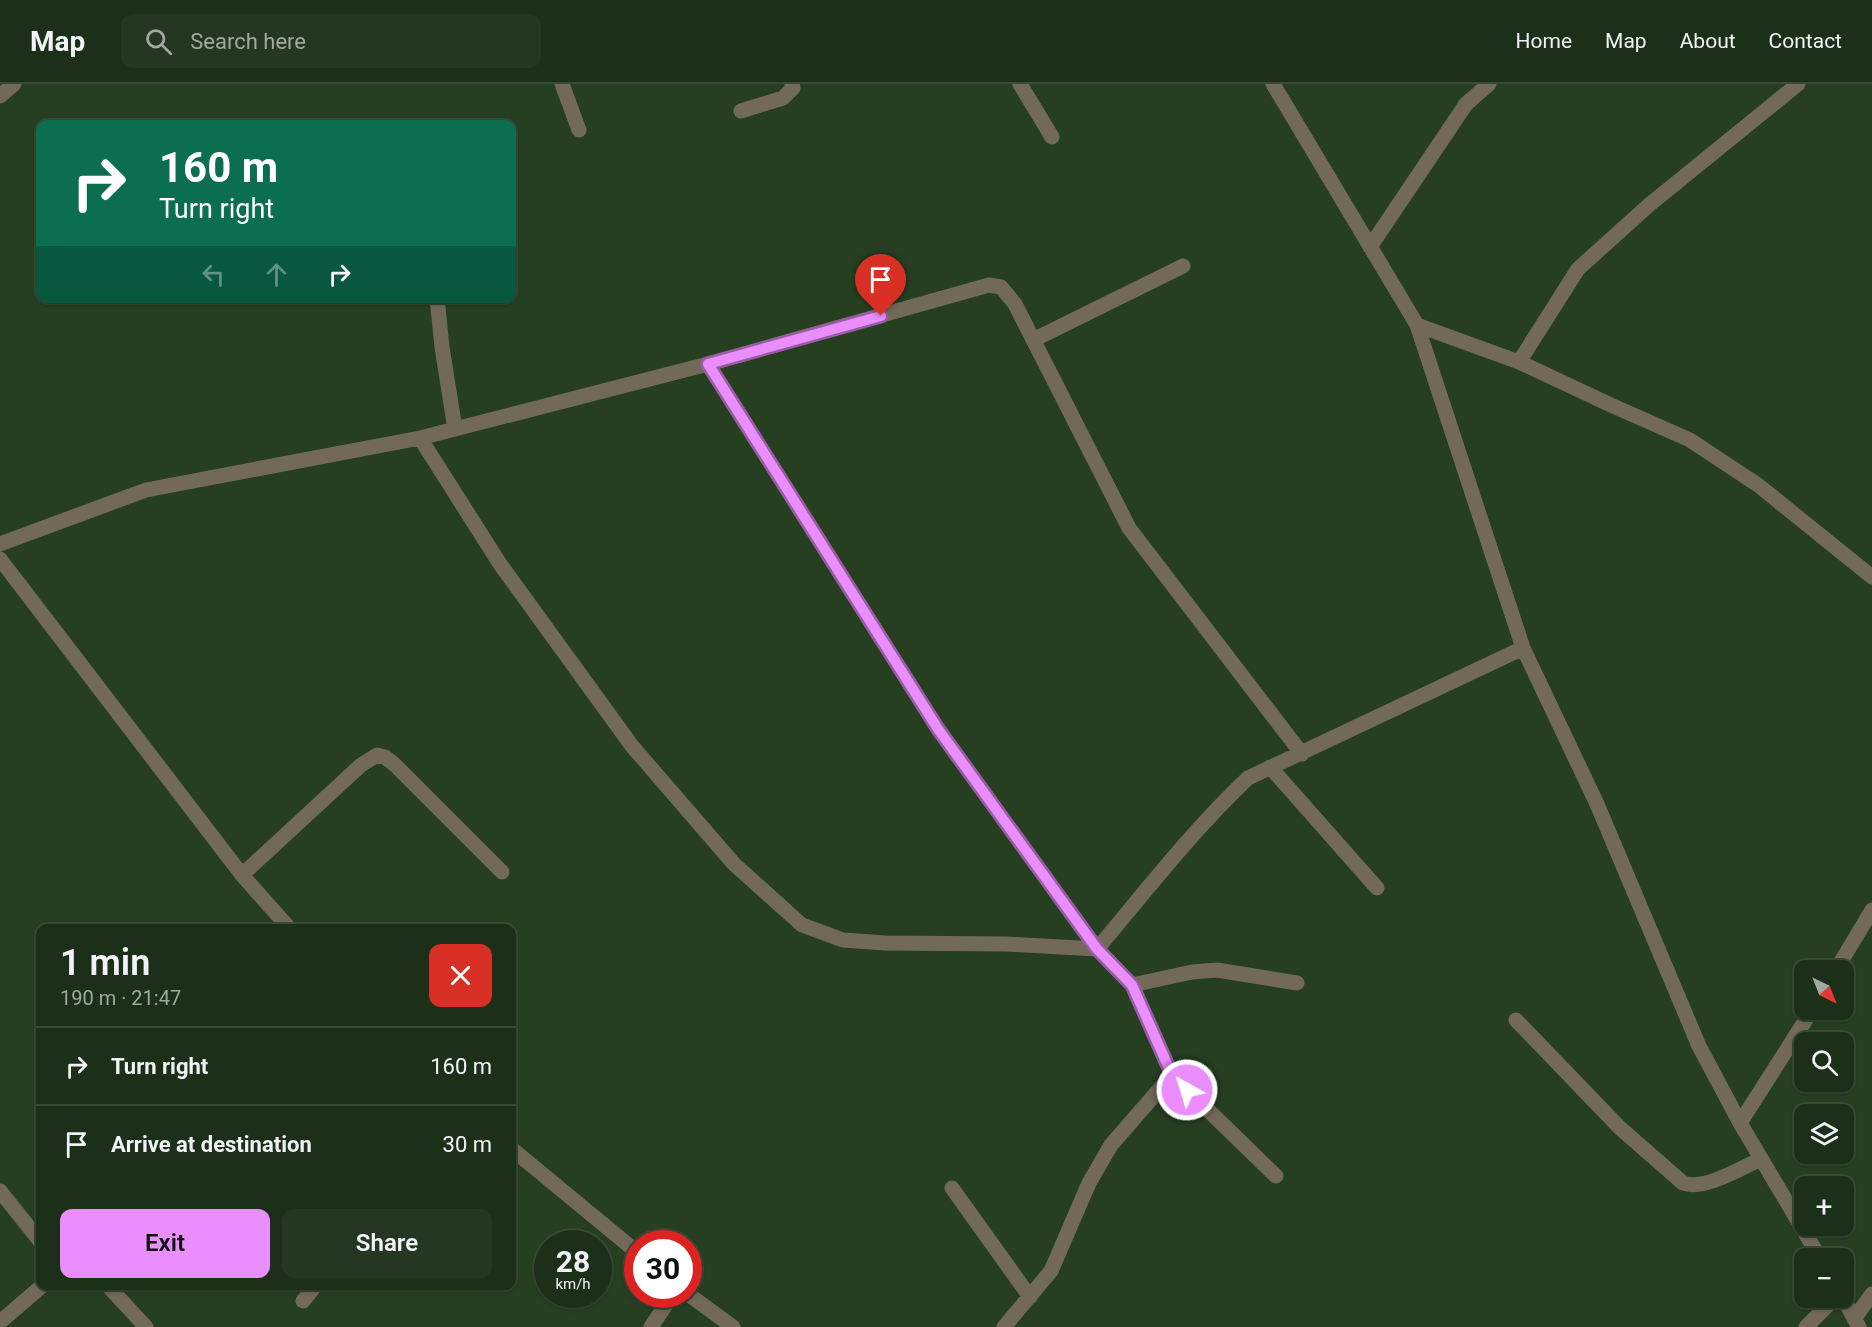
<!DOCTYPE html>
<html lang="en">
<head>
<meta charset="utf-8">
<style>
	body { margin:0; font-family:Roboto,sans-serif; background:#253722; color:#f1f3f6; height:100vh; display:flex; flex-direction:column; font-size:22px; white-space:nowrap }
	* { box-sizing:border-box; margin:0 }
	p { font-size:20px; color:#a0a9a2 }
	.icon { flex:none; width:33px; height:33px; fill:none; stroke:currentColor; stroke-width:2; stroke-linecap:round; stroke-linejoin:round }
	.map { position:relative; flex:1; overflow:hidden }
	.details { position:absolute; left:36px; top:840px; width:480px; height:366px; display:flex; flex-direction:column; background:#1c2f19; border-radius:12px; box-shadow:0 2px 4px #0004,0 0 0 2px #3a4a38 }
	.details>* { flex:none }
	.guide { position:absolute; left:36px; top:36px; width:480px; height:183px; border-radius:12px; box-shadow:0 2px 4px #0004,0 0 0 2px #3a4a38; background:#0b6e4f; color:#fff; overflow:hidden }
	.needle { width:39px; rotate:137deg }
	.controls { position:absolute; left:1794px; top:876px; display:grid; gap:12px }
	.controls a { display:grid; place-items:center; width:60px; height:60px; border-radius:12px; background:#1c2f19; box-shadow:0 2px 4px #0004,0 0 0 2px #3a4a38; font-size:30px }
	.speed { position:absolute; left:534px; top:1146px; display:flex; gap:12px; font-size:30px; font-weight:700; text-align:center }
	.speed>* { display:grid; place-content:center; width:78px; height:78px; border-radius:50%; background:#1c2f19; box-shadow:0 2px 4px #0004,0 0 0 2px #3a4a38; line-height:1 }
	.speed small { font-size:15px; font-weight:400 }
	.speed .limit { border:9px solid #d22; background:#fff; color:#111 }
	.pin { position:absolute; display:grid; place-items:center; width:51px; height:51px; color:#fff; margin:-62px -26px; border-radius:50% 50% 50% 0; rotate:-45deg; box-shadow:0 0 6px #0007 }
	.pin .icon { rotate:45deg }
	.me { position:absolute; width:66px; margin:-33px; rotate:321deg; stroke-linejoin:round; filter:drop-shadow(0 0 4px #0008) }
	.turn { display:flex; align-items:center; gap:21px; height:126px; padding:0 24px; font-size:27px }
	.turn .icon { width:78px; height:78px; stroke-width:2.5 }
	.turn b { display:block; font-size:42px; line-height:51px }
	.lanes { display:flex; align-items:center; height:57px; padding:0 24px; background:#0003; justify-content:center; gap:30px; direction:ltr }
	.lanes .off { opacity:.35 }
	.round { display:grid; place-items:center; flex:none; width:63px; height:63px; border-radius:12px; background:#253722 }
	.overview { display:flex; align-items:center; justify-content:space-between; height:102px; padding:0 24px }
	h1 { font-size:36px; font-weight:600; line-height:45px }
	.cta { display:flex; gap:12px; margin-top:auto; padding:12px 24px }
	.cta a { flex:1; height:69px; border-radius:12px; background:#ea8dfd; color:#111; font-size:24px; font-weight:600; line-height:69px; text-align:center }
	.cta a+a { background:#253722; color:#f1f3f6 }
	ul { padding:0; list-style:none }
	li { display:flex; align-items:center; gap:18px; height:78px; padding:0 24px; border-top:2px solid #3a4a38 }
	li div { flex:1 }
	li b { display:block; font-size:22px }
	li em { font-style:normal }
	header { display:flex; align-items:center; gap:36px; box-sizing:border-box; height:84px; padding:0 30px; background:#1c2f19; border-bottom:2px solid #3a4a38 }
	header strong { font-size:28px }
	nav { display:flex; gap:33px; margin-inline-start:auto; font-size:21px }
	.search { width:420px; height:54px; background:#253722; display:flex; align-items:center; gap:15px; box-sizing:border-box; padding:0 21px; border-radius:12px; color:#a0a9a2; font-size:22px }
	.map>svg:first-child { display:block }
</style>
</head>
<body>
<header>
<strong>Map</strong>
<div class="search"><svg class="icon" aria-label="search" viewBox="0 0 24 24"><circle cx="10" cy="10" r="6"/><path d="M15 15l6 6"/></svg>Search here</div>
<nav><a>Home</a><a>Map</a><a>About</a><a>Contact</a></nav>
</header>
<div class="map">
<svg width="1872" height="1243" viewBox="0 0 1872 1243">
	<rect width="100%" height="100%" fill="#263f21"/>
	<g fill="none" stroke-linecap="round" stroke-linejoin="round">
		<path stroke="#736959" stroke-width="15" d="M562 0 579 46
			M1020 0 1052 53
			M1273 0 1417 241 1523 564 1597 720 1699 962 1740 1039 1820 1174
			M0 12 14 0
			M741 27 783 14 793 4 792 0
			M1370 163 1466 20 1489 0
			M437 214 442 263 455 345
			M1417 241 1519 278 1613 322 1690 356 1758 401 1872 493
			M1033 256 1183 182
			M1519 278 1578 185 1649 121 1798 0
			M708 280 938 645 1097 865 1132 901 1172 991 1111 1061 1089 1099 1051 1187 1004 1243
			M420 354 708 280 989 201 1001 203 1015 220 1129 444 1302 670
			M0 460 146 406 420 354 500 480 632 662 734 780 802 841 843 856 885 859 1006 860 1097 865
			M0 475 242 791 289 844
			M1270 683 1377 804
			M242 791 361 681 377 671 385 673 394 680 502 788
			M1097 865C1146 807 1193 746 1248 694L1523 564
			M1836 886 1872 826
			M1132 901 1192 888 1217 886 1297 899
			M1516 936 1620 1044 1683 1099C1704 1107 1741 1084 1761 1075
			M1172 991 1276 1092
			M1740 1039 1812 926
			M512 1065 638 1169
			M952 1104 1030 1213
			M0 1107 40 1157
			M108 1202 146 1243
			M688 1210 733 1243
			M1843 1214 1859 1243
			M303 1217 315 1202
			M1854 1235 1872 1210
			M0 1238 42 1202
			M651 1243 673 1210
			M1806 1243 1835 1214"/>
	</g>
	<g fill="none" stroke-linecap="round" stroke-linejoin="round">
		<defs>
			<path id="route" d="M881 232 708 280 938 645 1097 865 1132 901 1172 991 1187 1006"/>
		</defs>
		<use href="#route" stroke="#985ca4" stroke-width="15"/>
		<use href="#route" stroke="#ea8dfd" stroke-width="10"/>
	</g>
</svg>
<div class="controls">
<a><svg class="needle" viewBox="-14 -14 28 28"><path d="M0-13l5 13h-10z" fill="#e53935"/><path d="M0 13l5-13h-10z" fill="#a0a9a2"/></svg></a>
<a><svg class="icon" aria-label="search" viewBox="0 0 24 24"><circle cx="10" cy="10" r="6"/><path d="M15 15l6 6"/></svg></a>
<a><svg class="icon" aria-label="layers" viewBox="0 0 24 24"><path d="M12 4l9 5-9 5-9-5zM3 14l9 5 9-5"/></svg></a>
<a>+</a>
<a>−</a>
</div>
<div class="speed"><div>28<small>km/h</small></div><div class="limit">30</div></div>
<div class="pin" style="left:881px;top:232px;background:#d93025"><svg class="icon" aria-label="arrive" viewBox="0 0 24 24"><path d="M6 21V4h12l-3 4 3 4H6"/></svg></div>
<svg class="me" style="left:1187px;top:1006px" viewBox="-20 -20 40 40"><circle r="17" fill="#ea8dfd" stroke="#fff" stroke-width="3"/><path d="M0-11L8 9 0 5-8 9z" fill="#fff"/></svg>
<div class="guide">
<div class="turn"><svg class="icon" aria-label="right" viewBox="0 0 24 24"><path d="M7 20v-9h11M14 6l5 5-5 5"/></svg><div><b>160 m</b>Turn right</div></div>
<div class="lanes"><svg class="icon off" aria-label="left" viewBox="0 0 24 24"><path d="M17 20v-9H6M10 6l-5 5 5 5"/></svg><svg class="icon off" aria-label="ahead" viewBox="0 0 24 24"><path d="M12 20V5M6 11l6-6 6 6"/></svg><svg class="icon" aria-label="right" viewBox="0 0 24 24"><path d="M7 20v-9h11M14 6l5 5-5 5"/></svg></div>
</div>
<section class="details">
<div class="overview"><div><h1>1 min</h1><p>190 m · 21:47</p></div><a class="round" style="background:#d93025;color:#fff"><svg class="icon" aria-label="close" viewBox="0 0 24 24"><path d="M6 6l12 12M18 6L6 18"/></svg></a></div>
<ul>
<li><svg class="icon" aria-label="right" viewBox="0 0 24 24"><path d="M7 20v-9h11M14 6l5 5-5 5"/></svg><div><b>Turn right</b></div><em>160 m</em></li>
<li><svg class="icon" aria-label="arrive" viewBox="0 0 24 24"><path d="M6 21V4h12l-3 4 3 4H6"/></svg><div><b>Arrive at destination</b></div><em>30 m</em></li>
</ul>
<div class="cta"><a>Exit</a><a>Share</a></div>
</section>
</div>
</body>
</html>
